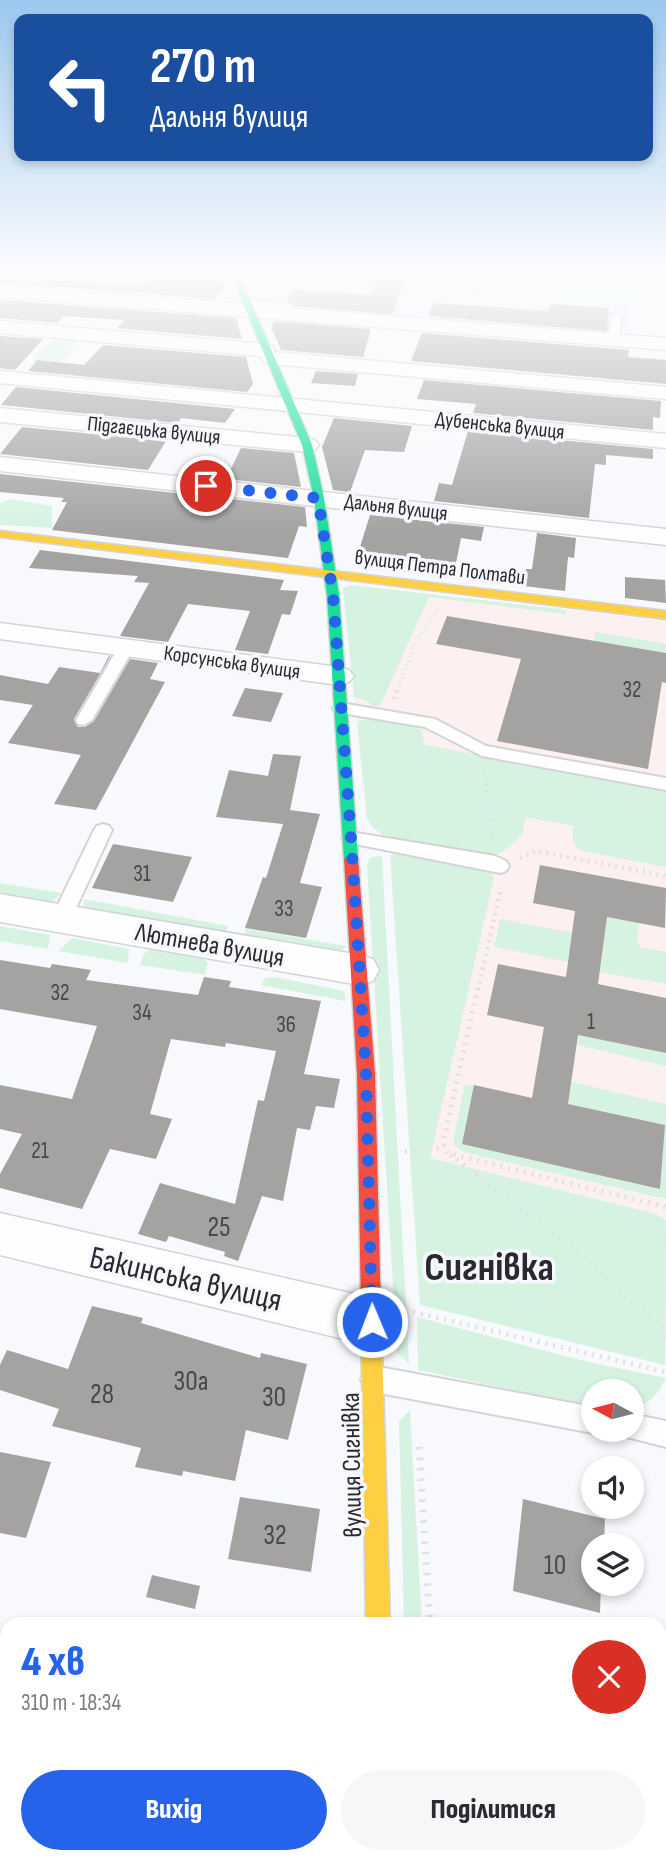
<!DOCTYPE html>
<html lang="uk">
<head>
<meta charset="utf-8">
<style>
	body { margin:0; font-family:"Sofia Sans Condensed",sans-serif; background:#f7f7f7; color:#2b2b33; height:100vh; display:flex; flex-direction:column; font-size:26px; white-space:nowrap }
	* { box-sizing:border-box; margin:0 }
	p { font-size:23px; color:#7c7c81 }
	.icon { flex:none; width:38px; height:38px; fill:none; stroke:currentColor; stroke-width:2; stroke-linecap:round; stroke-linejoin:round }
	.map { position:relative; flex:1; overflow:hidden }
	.details { position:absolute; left:0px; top:1617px; width:667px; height:247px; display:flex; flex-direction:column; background:#fff; border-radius:21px 21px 0 0; box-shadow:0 4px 10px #0003 }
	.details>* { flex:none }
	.guide { position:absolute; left:14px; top:14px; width:639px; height:147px; border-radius:14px; box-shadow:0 4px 10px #0003; background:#1a4fa0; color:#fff; overflow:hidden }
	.needle { width:46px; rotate:277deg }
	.tools { position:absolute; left:581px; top:1379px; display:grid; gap:14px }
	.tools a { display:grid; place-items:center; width:63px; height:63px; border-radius:50%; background:#fff; box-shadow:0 4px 10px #0003; font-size:35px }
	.pin { position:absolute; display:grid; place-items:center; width:60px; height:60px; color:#fff; margin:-30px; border:4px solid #fff; border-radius:50%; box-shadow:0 2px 7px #0007 }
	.me { position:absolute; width:77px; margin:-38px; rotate:359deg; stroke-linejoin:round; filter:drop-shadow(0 0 5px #0008) }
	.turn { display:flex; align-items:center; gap:24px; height:147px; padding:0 21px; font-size:32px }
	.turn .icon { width:91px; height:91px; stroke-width:2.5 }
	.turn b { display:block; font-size:49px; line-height:60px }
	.round { display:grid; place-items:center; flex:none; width:74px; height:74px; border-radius:37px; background:#f7f7f7 }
	.head { display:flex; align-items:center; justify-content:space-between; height:119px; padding:0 21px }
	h1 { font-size:42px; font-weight:800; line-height:52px; color:#2563eb }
	.action { display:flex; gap:14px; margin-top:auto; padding:14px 21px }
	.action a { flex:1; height:80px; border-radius:42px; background:#2563eb; color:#fff; font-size:28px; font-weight:800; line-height:80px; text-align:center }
	.action a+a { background:#f7f7f7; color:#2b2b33 }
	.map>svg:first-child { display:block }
</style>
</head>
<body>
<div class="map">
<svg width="666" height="1863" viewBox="0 0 666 1863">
	<rect width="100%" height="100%" fill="#f8f9fc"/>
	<path fill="#eceef8" d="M249 274H632L628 337 264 306Z"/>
	<path fill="#fcf0f1" d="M351 585 666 621V1339L435 1289 386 747 359 740 343 588Z"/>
	<path fill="#d6f3e2" d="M434 274H464L510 292 506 296 429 289Z
		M561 274H645V284L538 293 539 286 556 283Z
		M648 286 647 306 561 299 558 295Z
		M57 338 76 340 68 356 51 372 37 373 33 362 38 352Z
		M11 499 52 506V528L0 525V503Z
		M351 585 561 609 566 610 565 614 429 597 380 706H372L368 701 354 697 343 588Z
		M595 632 666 644V653L594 641Z
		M372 718 411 723 421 730 425 745 666 790V867L582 851C572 844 571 838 574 826L525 817 523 833 515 842 502 852 485 857 383 835 373 828 367 819 357 722Z
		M404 852 488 870 494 878 430 1158 656 1214 666 1220 665 1365 420 1305 390 855Z
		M382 856 409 1364 397 1352 367 865 370 858Z
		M0 883 61 893C50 913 18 900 0 897Z
		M84 899 228 926 225 935 84 909Z
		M607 917 639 923 637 943 641 947 666 952V984L600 972Z
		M500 919 573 933 568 962 494 947Z
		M0 926 50 935 48 949 0 941Z
		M246 929 346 946 337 957 242 942Z
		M72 938 129 949 128 963 58 951Z
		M149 950 202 957 208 963 205 975 140 965 144 954Z
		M274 977 344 991 346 1001 261 985 265 978Z
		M578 1035 666 1053V1066L577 1045Z
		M572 1082 666 1104V1199L467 1153 458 1148 453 1142 465 1085H474L462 1144 660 1189 665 1125 568 1104Z
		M417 1317 584 1361 666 1378C658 1395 650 1404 632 1409V1391H593V1407L418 1370Z
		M410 1410 422 1624H404L399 1421Z
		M421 1857H592L593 1863H421Z"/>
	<path fill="#a4a3a2" d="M379 274H408L392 314 294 306 286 300 292 289 369 295Z
		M153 275 215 279 214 281 226 284 214 299 0 282V278H30L145 286Z
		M0 300 236 318 242 339 117 328 125 320 64 316 57 323 0 318Z
		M434 303 548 311 550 304 609 308 607 331 428 316Z
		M274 321 371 329 363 357 281 350 271 327Z
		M422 333 629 350 628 357 666 360V384L411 361Z
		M0 336 43 339 15 370 0 368Z
		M103 345 246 357 253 384 247 392 28 371 37 360 84 365Z
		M316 371 358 374 355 386 311 383Z
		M424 380 661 401 660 418 653 417V430L473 413 476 404 417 399Z
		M16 387 235 409 225 423 181 418 178 423 1 405Z
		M334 418 412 426 404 452 365 450 350 492 333 490 322 447Z
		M22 427 166 441 148 470 0 454Z
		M468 431 653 449V459L606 455V465L595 464 589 518 434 501 439 483 452 485Z
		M241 448 294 453 301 487 226 479Z
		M0 474 305 507 307 527 299 526 288 558 52 530 67 502H61L64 498 0 492Z
		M370 515 484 527 481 541 461 538 453 578 354 566Z
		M537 533 576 538 574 558 568 557 565 591 524 586 526 569H532Z
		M40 550 284 580 280 590 298 591 290 615 282 614 268 654 235 650 250 611 188 604 168 642 120 636 149 583 134 582 138 576 29 568Z
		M625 577 665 580 666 603 625 598Z
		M447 616 666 653V683L662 682 648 769 497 741 521 659 436 644Z
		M109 656 110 657 74 719 78 727H85L94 721 130 659 158 663 150 679 165 682 96 810 54 804 81 755 8 743 33 705 0 700V675L48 684 59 667 100 673Z
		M245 688 283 693 271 722 232 716Z
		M273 754 301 756 290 810 320 814 300 883 322 887 306 938 245 928 263 877 266 878 283 824 216 817 229 770 268 776Z
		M113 844 192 857 173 902 92 888Z
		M540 865 666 888 665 928 607 917 598 984 666 998V1053L578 1035 568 1104 665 1125 660 1189 462 1144 474 1085 532 1098 544 1027 487 1015 498 964 566 977 575 911 533 903Z
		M0 960 50 968 52 964 91 970 86 980 198 995 204 977 231 981 229 987 321 1001 304 1074 340 1079 334 1108 316 1106 310 1130 297 1128 283 1201 262 1196 238 1261 224 1256 225 1252 169 1236 166 1242 138 1234 160 1183 235 1204 258 1100 264 1101 276 1051 226 1043 225 1047 171 1039 150 1114 172 1119 156 1159 110 1149 82 1209 0 1188V1174L22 1134 0 1129V1085L72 1099 97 1026 0 1009Z
		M92 1306 143 1318 141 1323 260 1358 261 1353 307 1364 288 1440 246 1430 235 1481 183 1471 182 1476 135 1467 141 1448 52 1426 59 1409 0 1390V1365L7 1350 68 1369Z
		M0 1452 51 1462 26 1538 0 1533Z
		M240 1497 320 1509 311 1572 228 1559Z
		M523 1499 605 1519 604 1545H593V1584H601L600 1613 513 1591Z
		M152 1575 200 1586 195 1609 146 1597Z"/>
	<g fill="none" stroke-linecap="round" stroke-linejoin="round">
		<defs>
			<path id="lane" d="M249 300 287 303 292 306 287 309 245 305 244 303Z
				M616 313 621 316 619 340 614 343 609 340 611 316Z
				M126 643 134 648 92 720 84 725 78 724 76 720 118 648Z
				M341 703 435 719 486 746 666 778V790L482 756 425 727 335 712 333 708Z
				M103 824 109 826 112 830 71 919 68 924 61 926 54 924 51 919 94 830 97 826Z
				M351 832 495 856 506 861 509 866 506 871 500 873 345 842 342 838 345 834Z
				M374 1366 593 1407V1430H601L593 1433 374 1392 365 1388 361 1379 365 1370Z
				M632 1414 666 1421V1447L623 1436 620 1430H632Z"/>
			<path id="street" d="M0 285 666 338V350L0 297Z
				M0 321 266 344 273 346 275 352 666 387V399L270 364 263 362 261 356 0 333Z
				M0 371 666 434V448L0 383Z
				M0 408 307 438 315 440 319 445 315 450 307 452 0 422Z
				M0 457 666 529V545L0 471Z
				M0 623 339 667 349 670 354 676 349 682 339 685 0 639Z
				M0 894 360 955 373 959 379 970 373 981 360 985 0 922Z
				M0 1213 372 1298 389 1305 396 1322 389 1339 372 1346 0 1255Z"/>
			<path id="fast" d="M231 274H239L312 445 324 498 339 595 358 859 351 864 344 859 327 595 314 498 302 445Z"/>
			<path id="slow" d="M0 531 666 611V619L0 537Z
				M371 1302 378 1305 381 1312 390 1624H366L361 1312 364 1305Z"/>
			<path id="jam" d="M351 854 358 859 375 1074 381 1312 378 1319 371 1322 364 1319 361 1312 357 1074 344 859Z
				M369 1857H395V1863H369Z"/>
		</defs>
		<use href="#lane" stroke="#d3d4d7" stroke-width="4"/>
		<use href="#street" stroke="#d3d4d7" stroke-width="3"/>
		<use href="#fast" stroke="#d3d4d7" stroke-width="3"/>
		<use href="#slow" stroke="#d3d4d7" stroke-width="3"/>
		<use href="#jam" stroke="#d3d4d7" stroke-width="3"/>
		<path stroke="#e1e1e2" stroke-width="2.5" stroke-dasharray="1 2.5" stroke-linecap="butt" d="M427 274 425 290 534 299 651 285 652 322
			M469 274 521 294 523 298
			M515 274 518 280 537 285 555 282 559 277 557 274
			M651 274V285L666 286
			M537 285 534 299H537
			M545 300 603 304
			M629 306 651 307"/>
		<path stroke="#e1e1e2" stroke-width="3.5" stroke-dasharray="1 3.5" stroke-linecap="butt" d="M397 691 415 642 438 610"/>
		<path stroke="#e1e1e2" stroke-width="4.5" stroke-dasharray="2 5" stroke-linecap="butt" d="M394 699 398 689
			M484 770 493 841
			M520 858 536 851 666 876
			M478 990 501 888"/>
		<path stroke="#e1e1e2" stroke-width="5" stroke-dasharray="2 6" stroke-linecap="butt" d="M478 988 443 1142 448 1153 666 1207
			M405 1152 445 1148
			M450 1155 562 1239 666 1331
			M413 1312 666 1372"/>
		<path stroke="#e1e1e2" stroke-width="7" stroke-dasharray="2.5 8" stroke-linecap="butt" d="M419 1447 430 1624"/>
		<use href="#lane" fill="#fefeff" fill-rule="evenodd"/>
		<use href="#street" fill="#fefeff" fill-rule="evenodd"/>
		<use href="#fast" fill="#16e098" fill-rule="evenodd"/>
		<use href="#slow" fill="#ffcf43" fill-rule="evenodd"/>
		<use href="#jam" fill="#f24e42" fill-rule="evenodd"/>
	</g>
	<linearGradient id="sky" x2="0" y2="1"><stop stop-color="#9cc8ee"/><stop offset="0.51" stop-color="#fcfcfe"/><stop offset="1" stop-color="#fcfcfe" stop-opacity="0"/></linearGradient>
	<rect width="666" height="535" fill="url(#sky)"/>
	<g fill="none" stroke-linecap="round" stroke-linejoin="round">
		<path stroke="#2563eb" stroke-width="12" stroke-dasharray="0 21.6" d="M206 486 318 498 333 595 351 838 366 1074 372 1322"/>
	</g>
	<g text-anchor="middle" stroke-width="7" stroke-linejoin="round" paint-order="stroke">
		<g font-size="21" fill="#292a2f" stroke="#f7f8fd">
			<text transform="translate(500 425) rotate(6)" y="7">Дубенська вулиця</text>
			<text transform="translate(154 430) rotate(6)" y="7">Підгаєцька вулиця</text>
			<text transform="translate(396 507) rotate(7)" y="7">Дальня вулиця</text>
			<text transform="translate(440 567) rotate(7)" y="7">вулиця Петра Полтави</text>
			<text transform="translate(232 662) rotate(8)" y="7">Корсунська вулиця</text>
		</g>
		<g font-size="23" fill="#48484c">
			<text x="632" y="697">32</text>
			<text x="142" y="881">31</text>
			<text x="284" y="916">33</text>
			<text x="60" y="1000">32</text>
			<text x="142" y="1020">34</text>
			<text x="591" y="1029">1</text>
			<text x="286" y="1032">36</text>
			<text x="40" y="1158">21</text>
		</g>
		<g font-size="26" fill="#292a2f" stroke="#f7f8fd">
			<text transform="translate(210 944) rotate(10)" y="9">Лютнева вулиця</text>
			<text transform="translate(351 1465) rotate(-91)" y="9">вулиця Сигнівка</text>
		</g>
		<g font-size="28" fill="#48484c">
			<text x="219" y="1236">25</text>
			<text x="191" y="1390">30а</text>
			<text x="102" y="1403">28</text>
			<text x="274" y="1406">30</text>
			<text x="275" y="1544">32</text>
			<text x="555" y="1574">10</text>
		</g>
		<g font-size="32" fill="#292a2f" stroke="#f7f8fd">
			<text transform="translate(186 1278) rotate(13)" y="11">Бакинська вулиця</text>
		</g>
		<g font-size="40" font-weight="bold" fill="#292a2f" stroke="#f7f8fd">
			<text x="489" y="1280">Сигнівка</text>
		</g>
	</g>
</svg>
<div class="tools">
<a><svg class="needle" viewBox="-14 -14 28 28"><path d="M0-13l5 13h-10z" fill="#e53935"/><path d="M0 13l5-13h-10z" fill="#7c7c81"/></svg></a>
<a><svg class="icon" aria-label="sound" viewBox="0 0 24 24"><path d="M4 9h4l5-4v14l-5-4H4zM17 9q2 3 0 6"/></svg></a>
<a><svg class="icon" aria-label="layers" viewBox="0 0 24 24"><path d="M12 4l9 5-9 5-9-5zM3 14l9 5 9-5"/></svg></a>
</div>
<div class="pin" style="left:206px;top:486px;background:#d93025"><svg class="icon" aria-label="arrive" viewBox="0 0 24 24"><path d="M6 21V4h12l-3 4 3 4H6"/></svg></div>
<svg class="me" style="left:372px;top:1322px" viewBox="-20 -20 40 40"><circle r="17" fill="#2563eb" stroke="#fff" stroke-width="3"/><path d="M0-11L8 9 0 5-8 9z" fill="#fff"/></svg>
<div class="guide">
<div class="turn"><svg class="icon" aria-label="left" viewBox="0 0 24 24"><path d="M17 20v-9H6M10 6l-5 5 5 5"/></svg><div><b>270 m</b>Дальня вулиця</div></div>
</div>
<section class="details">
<div class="head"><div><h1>4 хв</h1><p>310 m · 18:34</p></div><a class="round" style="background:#d93025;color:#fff"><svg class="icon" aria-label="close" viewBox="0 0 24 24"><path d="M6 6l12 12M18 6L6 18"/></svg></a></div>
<div class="action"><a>Вихід</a><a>Поділитися</a></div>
</section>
</div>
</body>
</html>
